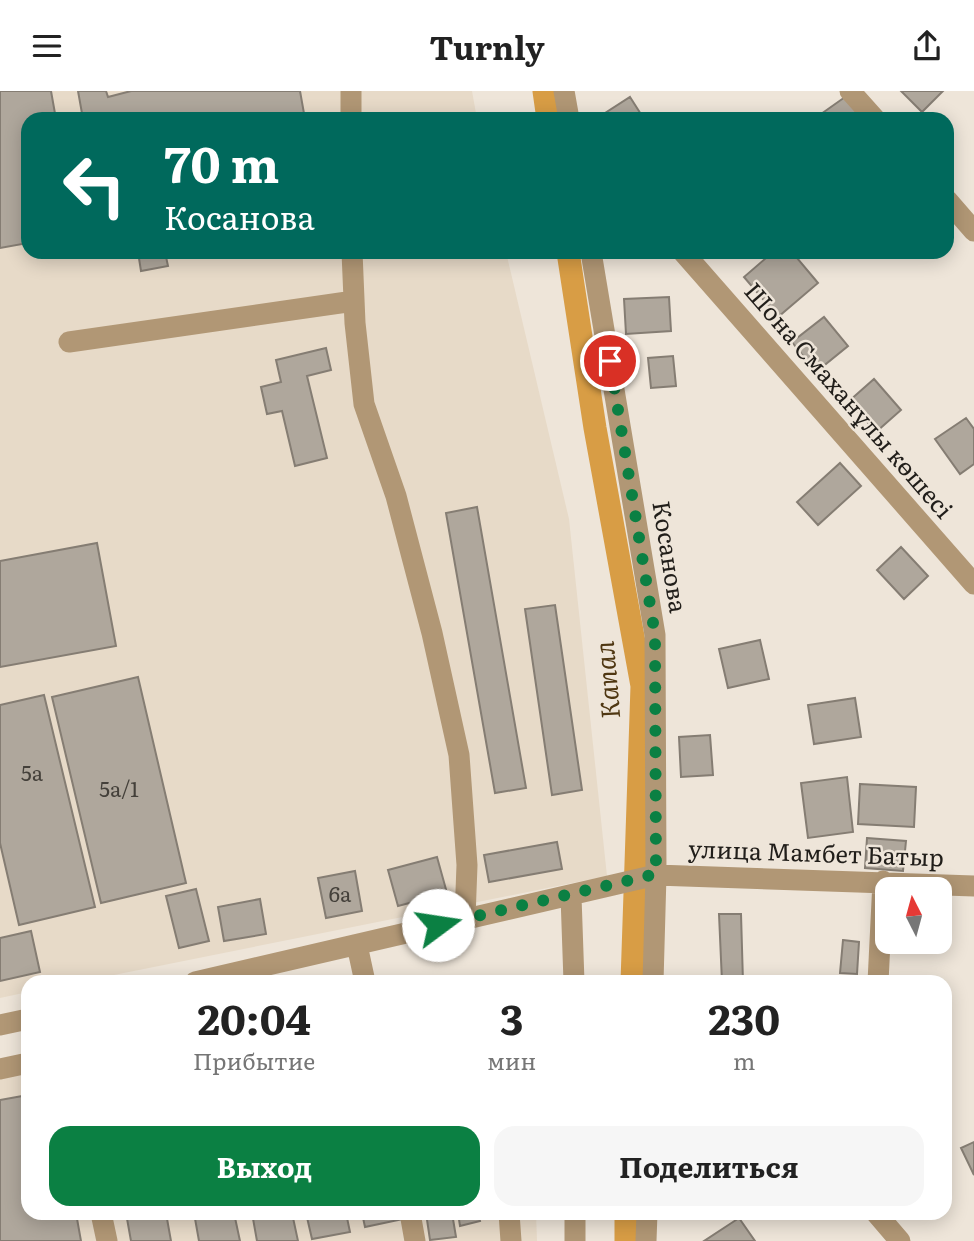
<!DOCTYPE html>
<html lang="ru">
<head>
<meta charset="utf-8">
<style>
	body { margin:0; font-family:Literata,serif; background:#f6f6f6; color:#222; height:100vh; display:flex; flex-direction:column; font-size:26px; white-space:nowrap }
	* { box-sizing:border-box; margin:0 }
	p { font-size:23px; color:#767676 }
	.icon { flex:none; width:38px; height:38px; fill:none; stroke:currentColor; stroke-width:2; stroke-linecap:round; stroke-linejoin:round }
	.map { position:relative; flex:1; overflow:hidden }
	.side { position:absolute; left:21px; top:884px; width:931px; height:245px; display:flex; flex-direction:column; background:#fff; border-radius:21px; box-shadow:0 4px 18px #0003 }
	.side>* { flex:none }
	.banner { position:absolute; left:21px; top:21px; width:933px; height:147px; border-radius:21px; box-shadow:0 4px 18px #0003; background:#00695c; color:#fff; overflow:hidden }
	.needle { width:46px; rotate:354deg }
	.fabs { position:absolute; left:875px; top:786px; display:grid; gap:14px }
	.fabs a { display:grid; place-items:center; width:77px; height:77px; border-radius:14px; background:#fff; box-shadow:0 4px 18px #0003; font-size:35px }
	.pin { position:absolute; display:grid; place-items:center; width:60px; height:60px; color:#fff; margin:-30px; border:4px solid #fff; border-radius:50%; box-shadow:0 2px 7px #0007 }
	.me { position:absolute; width:77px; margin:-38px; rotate:76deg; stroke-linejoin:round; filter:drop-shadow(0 0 5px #0008) }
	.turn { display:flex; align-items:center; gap:24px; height:147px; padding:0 28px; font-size:32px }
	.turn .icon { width:91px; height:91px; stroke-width:2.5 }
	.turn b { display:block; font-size:49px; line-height:60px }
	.eta { display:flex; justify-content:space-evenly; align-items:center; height:119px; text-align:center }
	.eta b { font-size:42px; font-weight:700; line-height:49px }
	.primary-button { display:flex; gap:14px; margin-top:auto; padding:14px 28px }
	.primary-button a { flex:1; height:80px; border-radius:21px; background:#0b8043; color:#fff; font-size:28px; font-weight:700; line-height:80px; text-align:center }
	.primary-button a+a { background:#f6f6f6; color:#222 }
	header { display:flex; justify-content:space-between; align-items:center; height:91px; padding:0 28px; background:#fff; font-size:32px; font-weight:700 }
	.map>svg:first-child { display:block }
</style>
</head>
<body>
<header><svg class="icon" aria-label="menu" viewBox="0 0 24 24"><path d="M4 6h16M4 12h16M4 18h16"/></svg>Turnly<svg class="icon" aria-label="share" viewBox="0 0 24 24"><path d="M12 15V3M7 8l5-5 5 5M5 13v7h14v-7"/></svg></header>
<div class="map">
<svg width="974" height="1150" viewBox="0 0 974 1150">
	<rect width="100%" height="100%" fill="#eee5d9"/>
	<path fill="#e7dac8" d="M0 0H472L477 28H28V161H506L569 428 607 785 79 891H28V901L0 907Z
		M28 982V1122H536L537 1150H0V988Z"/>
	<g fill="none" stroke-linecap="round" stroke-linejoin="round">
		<path stroke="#d89d45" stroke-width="23" d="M544 0 548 28
			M568 161 595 337 642 595 632 891
			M626 1150V1122"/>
	</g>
	<path fill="#afa79c" stroke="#857d73" stroke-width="2" d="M0 0H51L56 28H28V152L0 157Z
		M78 0H106L108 6 131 0H300L305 28H83Z
		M901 0H943L922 21Z
		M630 6 644 28H605L602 24Z
		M845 6 862 28H814Z
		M138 161H165L168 175 141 180Z
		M773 161H792L818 192 778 226 744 186Z
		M669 206 671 240 626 243 624 208Z
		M824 226 848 255 816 281 792 251Z
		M326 257 331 279 307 285 327 367 295 375 282 320 267 323 261 296 281 291 276 269Z
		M673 265 676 295 651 297 648 267Z
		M874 288 901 319 876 341 849 310Z
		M966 327 974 338V373L960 383 935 348Z
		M840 372 861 395 818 434 797 411Z
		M477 416 526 697 495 702 446 422Z
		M97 452 116 555 0 576V470Z
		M901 456 928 485 904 508 877 479Z
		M555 514 582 699 552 704 525 518Z
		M760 549 769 588 728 597 719 558Z
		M138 586 186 792 101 812 52 606Z
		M44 604 95 816 19 834 0 752V614Z
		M855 607 861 646 814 653 808 614Z
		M710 644 713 684 681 686 679 646Z
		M847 686 853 741 808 747 801 692Z
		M860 693 916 696 914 736 858 733Z
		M867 747 906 750 903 780 865 777Z
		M557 751 562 778 489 791 484 764Z
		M437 766 447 802 398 815 388 779Z
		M355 780 362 820 326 827 318 787Z
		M196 798 209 850 179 857 166 805Z
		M260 808 266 843 224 850 218 816Z
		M719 823H741L743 891H722Z
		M31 840 40 881 0 890V847Z
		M843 849 859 851 857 883 840 882Z
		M28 1004V1122H76L81 1150H0V1009Z
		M974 1051V1084L961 1057Z
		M126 1122H166L171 1150H131Z
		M194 1122H234L240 1150H199Z
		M252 1122H292L298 1150H257Z
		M306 1122H346L350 1141 312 1148Z
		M362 1122H402L403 1128 365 1136Z
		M426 1122H452L456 1146 430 1149Z
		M458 1122H478L480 1130 460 1135Z
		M739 1127 755 1150H704Z"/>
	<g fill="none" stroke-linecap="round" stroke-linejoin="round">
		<path stroke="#b19775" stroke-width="21" d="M564 0 569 28
			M850 0 875 28
			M351 28V0
			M947 109 974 140
			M352 161 355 232 364 313 396 405 432 542 459 664 467 774 465 827
			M591 161 655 544 656 784 653 891
			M683 161 974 493
			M69 251 354 210
			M571 805 574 891
			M357 854 365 891
			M195 891 656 784 974 795
			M878 891 883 790
			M0 934 28 928
			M0 978 28 972
			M101 1122 107 1150
			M410 1122 415 1150
			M509 1122 511 1150
			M876 1122 900 1150
			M575 1150V1122
			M646 1150 647 1122"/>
	</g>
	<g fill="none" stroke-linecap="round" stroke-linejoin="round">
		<path stroke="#0b8043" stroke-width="12" stroke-dasharray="0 21.6" d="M438 834 656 783 655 544 610 270"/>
	</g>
	<g text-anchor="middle" stroke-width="5" stroke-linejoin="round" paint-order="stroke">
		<g font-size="21" fill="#44403a">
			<text x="32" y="690">5а</text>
			<text x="119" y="706">5а/1</text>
			<text x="340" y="811">6а</text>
		</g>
		<g font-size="24" fill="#211e1a" stroke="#eee5d9">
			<text transform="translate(848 310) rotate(49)" y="8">Шона Смаханұлы көшесі</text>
			<text transform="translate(669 466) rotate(81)" y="8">Косанова</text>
			<text transform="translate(816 763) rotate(2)" y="8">улица Мамбет Батыр</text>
		</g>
		<g font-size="26" font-style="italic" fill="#4f3712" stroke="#eee5d9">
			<text transform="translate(608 589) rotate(-95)" y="9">Капал</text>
		</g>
	</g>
</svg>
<div class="fabs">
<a><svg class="needle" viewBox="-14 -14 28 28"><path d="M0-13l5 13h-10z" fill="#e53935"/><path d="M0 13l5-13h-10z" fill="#767676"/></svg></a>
</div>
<div class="pin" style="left:610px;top:270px;background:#d93025"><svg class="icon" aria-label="arrive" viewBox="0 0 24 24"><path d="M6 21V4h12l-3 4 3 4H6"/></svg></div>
<svg class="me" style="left:438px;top:834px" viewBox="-20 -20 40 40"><circle r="19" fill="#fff"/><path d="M0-13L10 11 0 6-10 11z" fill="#0b8043"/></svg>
<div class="banner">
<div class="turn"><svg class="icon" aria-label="left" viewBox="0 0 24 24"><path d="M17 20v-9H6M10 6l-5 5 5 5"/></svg><div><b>70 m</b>Косанова</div></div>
</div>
<section class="side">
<div class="eta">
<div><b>20:04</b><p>Прибытие</p></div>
<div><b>3</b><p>мин</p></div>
<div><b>230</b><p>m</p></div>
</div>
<div class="primary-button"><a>Выход</a><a>Поделиться</a></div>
</section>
</div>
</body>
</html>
